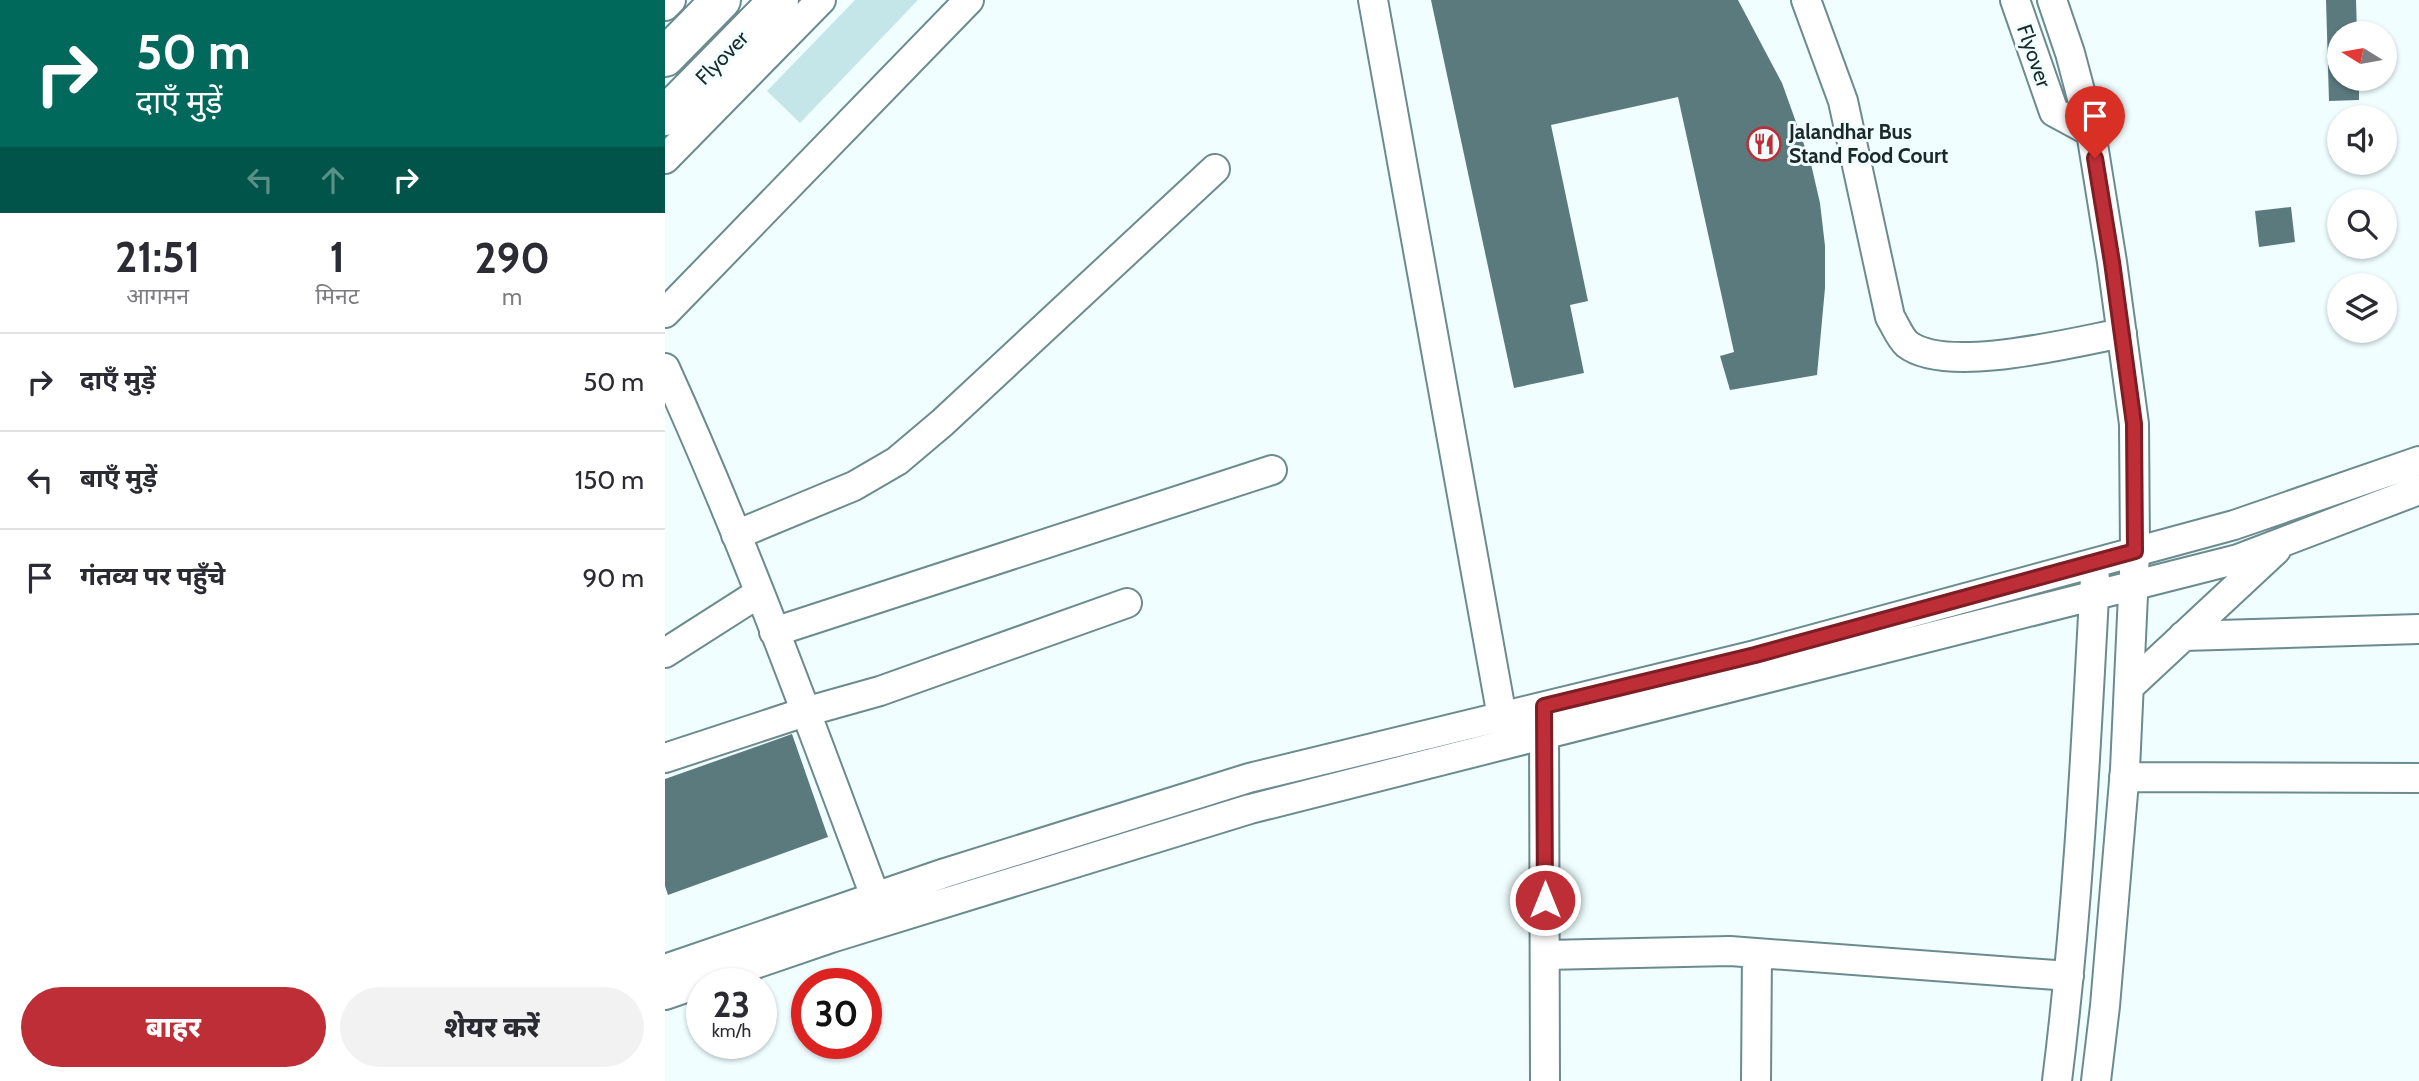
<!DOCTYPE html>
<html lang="hi">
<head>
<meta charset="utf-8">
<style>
	body { margin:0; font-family:Cabin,"Noto Sans Devanagari",sans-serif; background:#f2f2f3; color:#2b2b33; height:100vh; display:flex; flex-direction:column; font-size:26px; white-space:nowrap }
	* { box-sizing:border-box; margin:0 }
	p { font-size:23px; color:#7c7c81 }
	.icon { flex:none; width:38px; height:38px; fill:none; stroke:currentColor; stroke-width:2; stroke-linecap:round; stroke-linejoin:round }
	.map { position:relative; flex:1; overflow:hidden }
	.panel { display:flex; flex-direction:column; background:#fff; width:665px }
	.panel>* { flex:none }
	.top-card { background:#00695c; color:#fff; overflow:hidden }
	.needle { width:46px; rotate:281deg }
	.buttons { position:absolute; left:1662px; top:21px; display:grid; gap:14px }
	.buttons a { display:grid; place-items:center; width:70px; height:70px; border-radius:50%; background:#fff; box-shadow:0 2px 5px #0004; font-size:35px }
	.speed { position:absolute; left:21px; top:968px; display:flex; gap:14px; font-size:35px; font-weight:700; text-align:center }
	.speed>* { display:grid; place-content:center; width:91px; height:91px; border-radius:50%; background:#fff; box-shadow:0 2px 5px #0004; line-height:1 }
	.speed small { font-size:18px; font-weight:400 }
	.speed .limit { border:10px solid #d22; background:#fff; color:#111 }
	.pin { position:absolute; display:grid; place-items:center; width:60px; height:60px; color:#fff; margin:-72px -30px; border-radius:50% 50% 50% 0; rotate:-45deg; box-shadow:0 0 7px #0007 }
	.pin .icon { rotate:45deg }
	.me { position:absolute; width:77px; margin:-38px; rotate:0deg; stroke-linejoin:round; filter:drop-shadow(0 0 5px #0008) }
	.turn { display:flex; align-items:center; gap:24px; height:147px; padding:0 21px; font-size:32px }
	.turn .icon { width:91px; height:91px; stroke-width:2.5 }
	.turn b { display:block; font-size:49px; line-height:60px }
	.lanes { display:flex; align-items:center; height:66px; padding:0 21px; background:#0003; justify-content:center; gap:35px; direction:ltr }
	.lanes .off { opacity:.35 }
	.eta { display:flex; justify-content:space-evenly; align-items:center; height:119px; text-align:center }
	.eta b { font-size:42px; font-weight:800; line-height:49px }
	.button { display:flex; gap:14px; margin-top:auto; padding:14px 21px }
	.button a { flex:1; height:80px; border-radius:42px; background:#be2e37; color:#fff; font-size:28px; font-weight:800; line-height:80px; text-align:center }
	.button a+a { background:#f2f2f3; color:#2b2b33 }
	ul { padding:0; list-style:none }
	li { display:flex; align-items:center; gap:21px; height:98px; padding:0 21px; border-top:2px solid #e1e1e2 }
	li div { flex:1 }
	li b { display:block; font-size:26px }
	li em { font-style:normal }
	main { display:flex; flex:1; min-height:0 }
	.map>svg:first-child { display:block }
</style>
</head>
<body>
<main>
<section class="panel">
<div class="top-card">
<div class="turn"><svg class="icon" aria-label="right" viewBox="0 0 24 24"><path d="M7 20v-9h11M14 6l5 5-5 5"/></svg><div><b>50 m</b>दाएँ मुड़ें</div></div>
<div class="lanes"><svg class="icon off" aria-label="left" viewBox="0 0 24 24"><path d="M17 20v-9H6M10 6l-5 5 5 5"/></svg><svg class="icon off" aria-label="ahead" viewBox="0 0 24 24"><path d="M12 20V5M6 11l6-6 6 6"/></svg><svg class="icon" aria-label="right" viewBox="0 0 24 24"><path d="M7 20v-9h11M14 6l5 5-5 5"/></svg></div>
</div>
<div class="eta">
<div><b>21:51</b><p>आगमन</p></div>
<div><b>1</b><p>मिनट</p></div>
<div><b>290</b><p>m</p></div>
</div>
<ul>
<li><svg class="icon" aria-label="right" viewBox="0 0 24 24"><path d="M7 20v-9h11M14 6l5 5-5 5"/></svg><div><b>दाएँ मुड़ें</b></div><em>50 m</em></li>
<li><svg class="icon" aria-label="left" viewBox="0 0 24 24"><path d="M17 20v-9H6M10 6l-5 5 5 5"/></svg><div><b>बाएँ मुड़ें</b></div><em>150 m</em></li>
<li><svg class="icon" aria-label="arrive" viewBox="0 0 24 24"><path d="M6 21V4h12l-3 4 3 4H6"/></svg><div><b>गंतव्य पर पहुँचे</b></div><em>90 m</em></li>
</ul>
<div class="button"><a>बाहर</a><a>शेयर करें</a></div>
</section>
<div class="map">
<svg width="1754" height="1081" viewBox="0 0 1754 1081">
	<rect width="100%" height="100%" fill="#f0feff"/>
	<path fill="#c4e6e9" d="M190 0H253L135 123 102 91Z"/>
	<path fill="#5b7a7d" d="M766 0H1073L1117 83 1146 164 1155 203 1160 246V288L1152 375 1065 390 1055 356 1069 352 1013 97 886 125 923 301 905 305 919 373 849 388Z
		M1661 0H1691L1692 33H1675V79H1694V100L1664 101Z
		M1626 207 1630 242 1594 247 1590 211Z
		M127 734 163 837 3 895 0 886V779Z"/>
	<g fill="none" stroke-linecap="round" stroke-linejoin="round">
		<defs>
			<path id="minor" d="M708 0 837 717
				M1141 0 1178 101 1225 317C1230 325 1235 338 1242 344 1281 375 1410 342 1457 333
				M1350 0 1389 112 1426 132
				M1387 0 1405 53 1426 132 1447 262 1469 424 1470 551 1460 769 1440 1006 1431 1081
				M0 6 6 0
				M0 159 156 0
				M0 313 304 0
				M0 368C81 546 148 731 217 915
				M71 535 189 486 232 461 277 423 550 169
				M109 632 607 470
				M1518 636 1754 629
				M0 653 94 593
				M1464 687 1611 550
				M879 716 880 1081
				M0 758 140 712 215 691 462 603
				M1459 777 1754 778
				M880 955 1065 951 1404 976
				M0 969 280 873 584 778 1090 655 1569 525 1754 461
				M0 995 166 938 585 809 1573 559 1754 490
				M1091 1081 1092 953
				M1392 1081C1413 914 1421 746 1430 578"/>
			<path id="highway" d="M0 57 56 0
				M0 116 114 0"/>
		</defs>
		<use href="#minor" stroke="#6c8b8e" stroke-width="32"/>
		<use href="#highway" stroke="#6c8b8e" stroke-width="42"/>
		<use href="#minor" stroke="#fff" stroke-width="28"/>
		<use href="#highway" stroke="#fff" stroke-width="38"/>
	</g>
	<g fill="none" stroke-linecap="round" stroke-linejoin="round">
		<defs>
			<path id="route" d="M880 900 879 706 1090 655 1470 551 1469 424 1447 262 1430 158"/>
		</defs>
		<use href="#route" stroke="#7c1e24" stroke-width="18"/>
		<use href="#route" stroke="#be2e37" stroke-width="12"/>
	</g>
	<defs>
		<symbol id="restaurant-ring" viewBox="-11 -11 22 22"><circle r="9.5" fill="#f0feff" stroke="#be2e37" stroke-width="1.5"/><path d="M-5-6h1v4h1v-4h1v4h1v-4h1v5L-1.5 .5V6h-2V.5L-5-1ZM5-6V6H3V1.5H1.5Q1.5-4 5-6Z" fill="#be2e37"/></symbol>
	</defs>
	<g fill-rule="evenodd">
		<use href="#restaurant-ring" x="1080" y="125" width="38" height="38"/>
	</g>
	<g text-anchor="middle" stroke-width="6" stroke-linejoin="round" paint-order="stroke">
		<g font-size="21" fill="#1b292a" stroke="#f0feff">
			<text transform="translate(1369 56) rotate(71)" y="7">Flyover</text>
			<text transform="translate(57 58) rotate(-46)" y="7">Flyover</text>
		</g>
		<g font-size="21" font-weight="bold" fill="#1b292a" stroke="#f0feff" text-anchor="start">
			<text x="1124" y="139">Jalandhar Bus<tspan x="1124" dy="24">Stand Food Court</tspan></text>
		</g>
	</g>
</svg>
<div class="buttons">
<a><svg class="needle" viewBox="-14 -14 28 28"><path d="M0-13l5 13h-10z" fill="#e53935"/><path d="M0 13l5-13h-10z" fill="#7c7c81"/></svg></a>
<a><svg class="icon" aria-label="sound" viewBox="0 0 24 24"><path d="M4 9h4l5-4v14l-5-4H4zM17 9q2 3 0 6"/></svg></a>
<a><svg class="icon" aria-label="search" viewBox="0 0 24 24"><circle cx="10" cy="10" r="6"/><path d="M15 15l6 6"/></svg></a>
<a><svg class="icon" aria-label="layers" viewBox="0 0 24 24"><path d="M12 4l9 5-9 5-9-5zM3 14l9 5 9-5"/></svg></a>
</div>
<div class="speed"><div>23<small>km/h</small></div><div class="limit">30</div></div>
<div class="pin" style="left:1430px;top:158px;background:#d93025"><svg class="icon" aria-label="arrive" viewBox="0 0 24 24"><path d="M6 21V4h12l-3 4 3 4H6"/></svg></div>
<svg class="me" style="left:880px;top:900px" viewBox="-20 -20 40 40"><circle r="17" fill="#be2e37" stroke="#fff" stroke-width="3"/><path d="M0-11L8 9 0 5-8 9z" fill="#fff"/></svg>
</div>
</main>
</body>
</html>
